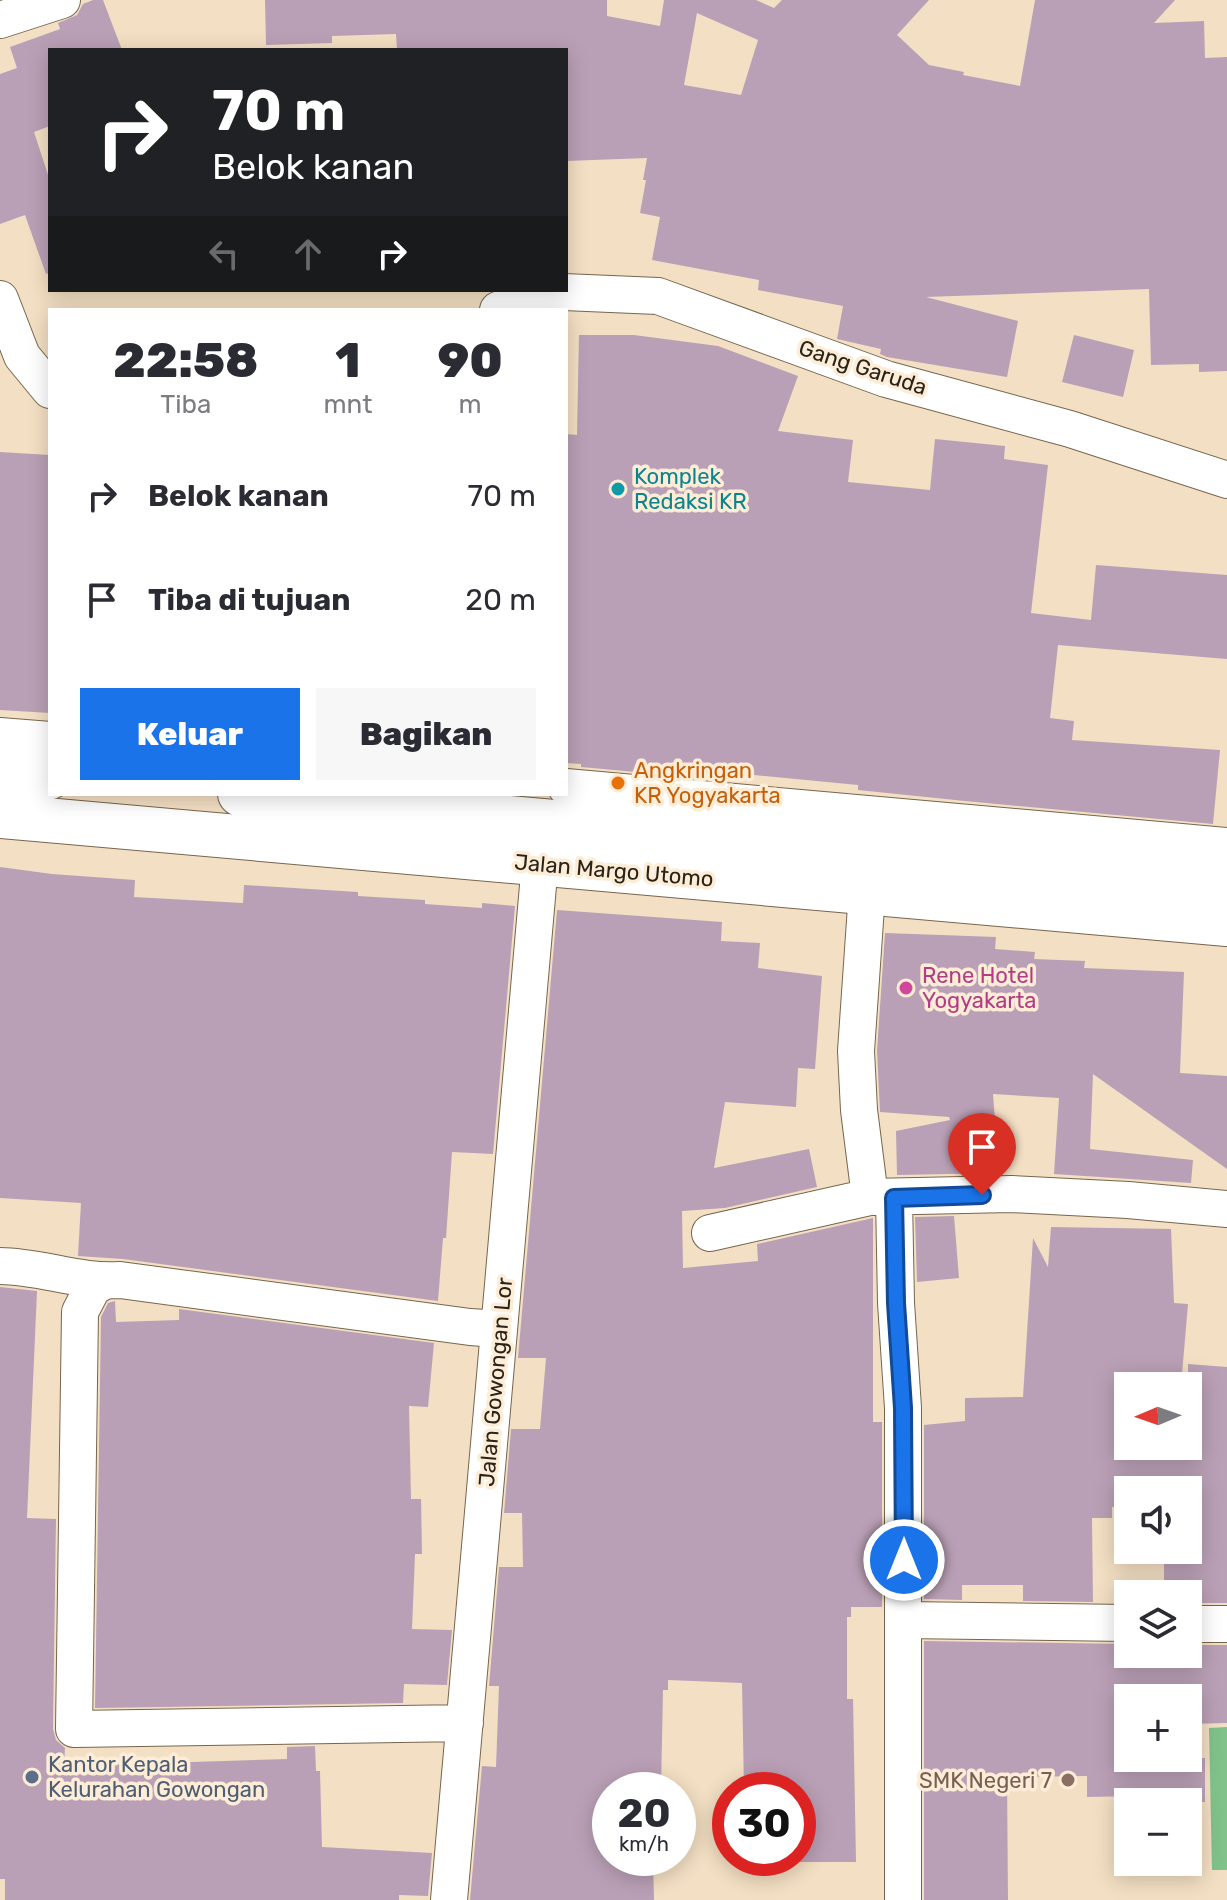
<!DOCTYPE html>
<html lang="id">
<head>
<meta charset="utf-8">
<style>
	body { margin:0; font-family:Rubik,sans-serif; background:#f7f7f7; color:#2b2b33; height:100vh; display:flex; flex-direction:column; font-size:30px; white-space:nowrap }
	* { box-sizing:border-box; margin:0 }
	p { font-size:26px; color:#7c7c81 }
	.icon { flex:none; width:44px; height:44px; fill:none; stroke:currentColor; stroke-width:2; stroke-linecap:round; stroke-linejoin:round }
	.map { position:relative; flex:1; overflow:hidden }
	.drawer { position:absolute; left:48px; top:308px; width:520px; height:488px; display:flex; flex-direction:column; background:#fff; border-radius:0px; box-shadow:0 4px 20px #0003 }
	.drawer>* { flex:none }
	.guide { position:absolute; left:48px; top:48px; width:520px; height:244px; border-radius:0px; box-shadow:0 4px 20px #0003; background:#202124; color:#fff; overflow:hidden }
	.needle { width:52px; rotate:268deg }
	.fabs { position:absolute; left:1114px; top:1372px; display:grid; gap:16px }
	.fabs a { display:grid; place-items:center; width:88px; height:88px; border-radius:0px; background:#fff; box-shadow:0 4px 20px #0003; font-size:40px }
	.speed { position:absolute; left:592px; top:1772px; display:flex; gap:16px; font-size:40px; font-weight:700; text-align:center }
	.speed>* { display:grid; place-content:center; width:104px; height:104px; border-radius:50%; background:#fff; box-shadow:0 4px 20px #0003; line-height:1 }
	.speed small { font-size:20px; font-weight:400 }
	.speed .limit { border:12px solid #d22; background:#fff; color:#111 }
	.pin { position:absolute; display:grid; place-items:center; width:68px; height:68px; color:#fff; margin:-82px -34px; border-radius:50% 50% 50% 0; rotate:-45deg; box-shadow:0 0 8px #0007 }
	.pin .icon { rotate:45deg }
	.me { position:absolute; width:88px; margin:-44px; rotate:0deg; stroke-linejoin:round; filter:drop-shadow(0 0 6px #0008) }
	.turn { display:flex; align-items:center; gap:28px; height:168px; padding:0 32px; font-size:36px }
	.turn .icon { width:104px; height:104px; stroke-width:2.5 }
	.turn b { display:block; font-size:56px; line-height:68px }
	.lanes { display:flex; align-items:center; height:76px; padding:0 32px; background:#0003; justify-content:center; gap:40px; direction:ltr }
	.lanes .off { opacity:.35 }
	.eta { display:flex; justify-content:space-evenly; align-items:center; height:136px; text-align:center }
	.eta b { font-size:48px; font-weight:800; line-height:56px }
	.action { display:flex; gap:16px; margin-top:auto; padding:16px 32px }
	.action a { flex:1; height:92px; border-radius:0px; background:#1a73e8; color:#fff; font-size:32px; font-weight:800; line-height:92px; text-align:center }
	.action a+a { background:#f7f7f7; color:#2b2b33 }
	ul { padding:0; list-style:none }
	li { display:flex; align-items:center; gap:24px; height:104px; padding:0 32px }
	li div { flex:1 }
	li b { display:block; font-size:30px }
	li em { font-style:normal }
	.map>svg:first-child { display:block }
</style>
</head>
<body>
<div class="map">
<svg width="1227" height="1900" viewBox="0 0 1227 1900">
	<rect width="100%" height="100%" fill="#f3dfc3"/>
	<path fill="#81c28a" d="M1227 1727V1870H1212L1209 1728Z"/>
	<path fill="#baa0b6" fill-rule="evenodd" d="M93 0H103L122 50H50V126L34 132 50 181V273L46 274 25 215 0 224V74L17 68 10 47 60 29 58 23 77 15 83 4Z
		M265 0H607V16L660 26 664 0H756L774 8 782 0H929L897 35 929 65 964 72 963 75 1020 86 1035 0H1175L1154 23 1204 21 1205 58 1227 57V371L1199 372V364L1151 365 1149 289 926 297 1018 321 1007 377 887 357 880 354 881 349 837 339 843 306 758 290 759 280 652 260 660 217 640 213 646 180H643L647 158 566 161V50H397L396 34 332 36V43L266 45ZM697 13 758 40 741 95 684 85Z
		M579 335H634L718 346 798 376 778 431 853 440 848 482 930 490 935 439 1005 446 1004 459 1048 465 1031 613 1091 620 1096 565 1227 575V659L1058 645 1050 718 1074 721 1072 740 1220 750 1213 824 965 801 858 790V785L723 772V780L581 767V764L566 763V434L577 435Z
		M1074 335 1134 350 1123 397 1062 382Z
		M0 452 50 455V713L0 710Z
		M0 867 52 874 135 880 134 897 243 903 244 885 358 892V896L425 900V904L482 908V903L515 906 493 1154 452 1152 446 1238H443L438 1301 123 1259 78 1256 81 1203 0 1198Z
		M557 910 722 922 721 941 760 943 758 968 822 976 815 1069 798 1068 796 1107 725 1102 714 1168 809 1149 817 1187 725 1208 682 1211 683 1268 758 1261 757 1244 873 1218V1422H882V1607H851V1617H847V1699H853L856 1862H798V1790H744L742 1683 668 1680V1690H663L661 1790H610V1858H653L654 1900H470L482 1766 496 1767 499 1686H489L499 1567H523L522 1513H504L511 1429H540L546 1358H518Z
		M885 933 996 937 995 949 1035 952 1034 959 1085 961 1084 968 1184 972 1180 1073 1227 1076V1169L1093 1074 1090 1149 1193 1160 1191 1183 1054 1174 1059 1098 993 1094 999 1173 897 1175 896 1131 950 1120 949 1117 880 1112 877 1051Z
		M954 1216 959 1278 917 1282 915 1217Z
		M1051 1227 1171 1229 1174 1303 1188 1304 1181 1386H1128V1446H1188V1364L1227 1367V1603H1188V1594H1164V1564H1188V1490H1128V1507H1112V1518H1092L1093 1602 1023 1601V1585H962V1600L924 1599V1425L965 1421V1398L1023 1397 1033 1238 1048 1267Z
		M0 1287 37 1291 27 1518 56 1519 53 1729 56 1740 65 1748 64 1766 287 1759V1747L315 1746 316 1771H320L322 1847 432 1853 428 1896 399 1895V1900H5V1879H0Z
		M115 1301 116 1322 179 1320V1309L434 1343 428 1407 409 1406 411 1499H421L422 1554H415L412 1629 452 1630 447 1685 404 1684 403 1703 95 1708 101 1317 108 1303Z
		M924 1641 1128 1644V1654H1188V1645H1227V1723L1188 1724V1698H1128V1758H1205V1802H1138V1796L1087 1797V1776L1007 1777 1008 1900H924Z"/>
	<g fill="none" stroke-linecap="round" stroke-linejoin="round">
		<defs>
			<path id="street" d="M0 20 62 0
				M0 299 22 356 50 390
				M498 310 540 291 658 296 886 379 1070 429 1227 480
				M0 736 50 740
				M566 787 1227 846
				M867 892 856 1051 859 1110 870 1197 1011 1194 1128 1200 1227 1209
				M894 1198 896 1303 903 1408V1900
				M710 1233 870 1197
				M0 1266C40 1266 80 1283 120 1280L470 1327 499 1329
				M105 1281 93 1287 80 1312 74 1729 465 1723
				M904 1620 1128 1623
				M1188 1624H1227
				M449 1900 540 863"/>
			<path id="secondary" d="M0 773 50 777
				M240 794 1227 882
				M0 816 1227 924"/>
		</defs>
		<use href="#street" stroke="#77664d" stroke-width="38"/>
		<use href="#secondary" stroke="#77664d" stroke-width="46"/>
		<use href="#street" stroke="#fff" stroke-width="36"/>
		<use href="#secondary" stroke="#fff" stroke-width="44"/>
	</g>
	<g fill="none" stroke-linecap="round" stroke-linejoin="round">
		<defs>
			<path id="route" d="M904 1560 903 1408 896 1303 894 1198 982 1195"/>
		</defs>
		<use href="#route" stroke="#114b97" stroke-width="20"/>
		<use href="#route" stroke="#1a73e8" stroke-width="14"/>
	</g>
	<circle fill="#0f9aa8" stroke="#fdedd7" stroke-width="3" cx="618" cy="489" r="8"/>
	<circle fill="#e8710a" stroke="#fdedd7" stroke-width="3" cx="618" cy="783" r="8"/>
	<circle fill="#d1479c" stroke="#fdedd7" stroke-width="3" cx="906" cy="988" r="8"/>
	<circle fill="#5c6f8a" stroke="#fdedd7" stroke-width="3" cx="32" cy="1777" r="8"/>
	<circle fill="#8d6e63" stroke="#fdedd7" stroke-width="3" cx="1068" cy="1780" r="8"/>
	<g text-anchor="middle" stroke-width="7" stroke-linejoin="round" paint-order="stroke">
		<g font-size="22" fill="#2a2319" stroke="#fdedd7">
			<text transform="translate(863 367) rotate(18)" y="8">Gang Garuda</text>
			<text transform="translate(614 870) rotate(5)" y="8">Jalan Margo Utomo</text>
			<text transform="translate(495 1382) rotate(-85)" y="8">Jalan Gowongan Lor</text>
		</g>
		<g font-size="22" fill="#0d838f" stroke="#fdedd7" text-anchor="start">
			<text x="634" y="484">Komplek<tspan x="634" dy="25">Redaksi KR</tspan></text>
		</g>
		<g font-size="22" fill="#c56008" stroke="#fdedd7" text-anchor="start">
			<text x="634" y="778">Angkringan<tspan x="634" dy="25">KR Yogyakarta</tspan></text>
		</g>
		<g font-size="22" fill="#b23c85" stroke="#fdedd7" text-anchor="start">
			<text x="922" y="983">Rene Hotel<tspan x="922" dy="25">Yogyakarta</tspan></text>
		</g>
		<g font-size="22" fill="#4e5e75" stroke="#fdedd7" text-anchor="start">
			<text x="48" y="1772">Kantor Kepala<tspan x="48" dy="25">Kelurahan Gowongan</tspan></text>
		</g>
		<g font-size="22" fill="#785e54" stroke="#fdedd7" text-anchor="end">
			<text x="1052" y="1788">SMK Negeri 7</text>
		</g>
	</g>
</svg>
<div class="fabs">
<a><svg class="needle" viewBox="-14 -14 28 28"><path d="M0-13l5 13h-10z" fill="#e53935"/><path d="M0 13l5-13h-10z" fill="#7c7c81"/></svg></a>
<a><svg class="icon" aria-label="sound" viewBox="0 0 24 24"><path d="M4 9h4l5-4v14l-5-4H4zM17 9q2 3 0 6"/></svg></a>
<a><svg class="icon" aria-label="layers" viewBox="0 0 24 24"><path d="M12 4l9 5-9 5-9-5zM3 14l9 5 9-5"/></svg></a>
<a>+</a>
<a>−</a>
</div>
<div class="speed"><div>20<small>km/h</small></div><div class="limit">30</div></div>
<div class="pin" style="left:982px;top:1195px;background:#d93025"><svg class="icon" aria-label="arrive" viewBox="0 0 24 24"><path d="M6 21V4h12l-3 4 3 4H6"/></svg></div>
<svg class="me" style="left:904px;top:1560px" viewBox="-20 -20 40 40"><circle r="17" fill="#1a73e8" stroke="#fff" stroke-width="3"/><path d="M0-11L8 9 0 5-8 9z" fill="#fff"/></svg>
<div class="guide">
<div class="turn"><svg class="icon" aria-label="right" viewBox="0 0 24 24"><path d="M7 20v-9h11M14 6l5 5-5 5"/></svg><div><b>70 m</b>Belok kanan</div></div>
<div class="lanes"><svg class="icon off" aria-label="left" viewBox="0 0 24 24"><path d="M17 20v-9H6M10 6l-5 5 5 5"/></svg><svg class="icon off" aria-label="ahead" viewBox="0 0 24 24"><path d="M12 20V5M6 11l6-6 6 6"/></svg><svg class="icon" aria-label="right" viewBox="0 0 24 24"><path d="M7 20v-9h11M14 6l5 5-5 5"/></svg></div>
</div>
<section class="drawer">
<div class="eta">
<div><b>22:58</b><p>Tiba</p></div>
<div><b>1</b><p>mnt</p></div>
<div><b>90</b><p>m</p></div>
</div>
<ul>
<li><svg class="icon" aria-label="right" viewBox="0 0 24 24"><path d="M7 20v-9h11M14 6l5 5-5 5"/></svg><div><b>Belok kanan</b></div><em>70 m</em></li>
<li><svg class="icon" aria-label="arrive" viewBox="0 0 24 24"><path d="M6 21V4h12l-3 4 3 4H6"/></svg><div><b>Tiba di tujuan</b></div><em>20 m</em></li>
</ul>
<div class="action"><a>Keluar</a><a>Bagikan</a></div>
</section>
</div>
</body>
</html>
